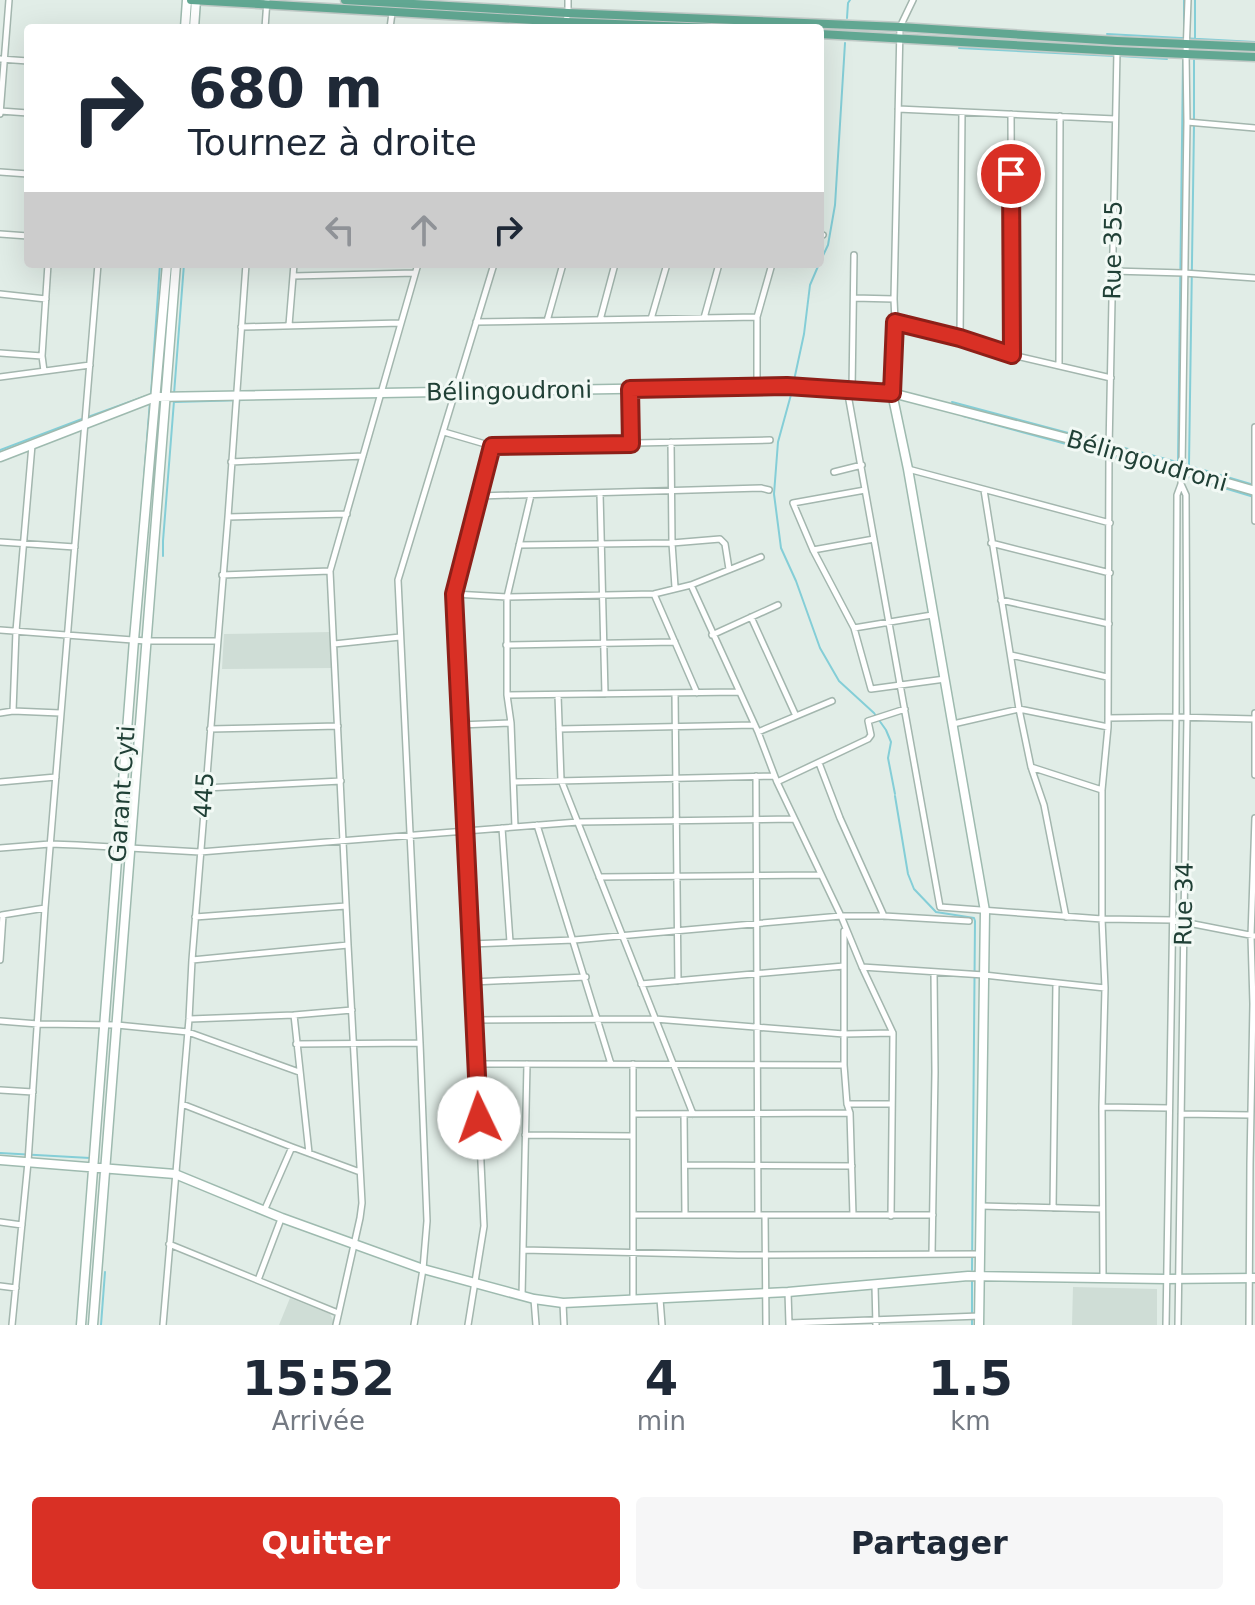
<!DOCTYPE html>
<html lang="fr">
<head>
<meta charset="utf-8">
<style>
	body { margin:0; font-family:"DejaVu Sans",sans-serif; background:#f6f6f7; color:#1f2937; height:100vh; display:flex; flex-direction:column; font-size:30px; white-space:nowrap }
	* { box-sizing:border-box; margin:0 }
	p { font-size:26px; color:#747a83 }
	.icon { flex:none; width:44px; height:44px; fill:none; stroke:currentColor; stroke-width:2; stroke-linecap:round; stroke-linejoin:round }
	.map { position:relative; height:1325px; overflow:hidden }
	.details { display:flex; flex-direction:column; background:#fff; flex:1 }
	.details>* { flex:none }
	.guide { position:absolute; left:24px; top:24px; width:800px; height:244px; border-radius:8px; box-shadow:0 8px 32px #0002; background:#fff; color:#1f2937; overflow:hidden }
	.pin { position:absolute; display:grid; place-items:center; width:68px; height:68px; color:#fff; margin:-34px; border:4px solid #fff; border-radius:50%; box-shadow:0 2px 8px #0007 }
	.me { position:absolute; width:88px; margin:-44px; rotate:357deg; stroke-linejoin:round; filter:drop-shadow(0 0 6px #0008) }
	.turn { display:flex; align-items:center; gap:28px; height:168px; padding:0 32px; font-size:36px }
	.turn .icon { width:104px; height:104px; stroke-width:2.5 }
	.turn b { display:block; font-size:56px; line-height:68px }
	.lanes { display:flex; align-items:center; height:76px; padding:0 32px; background:#0003; justify-content:center; gap:40px; direction:ltr }
	.lanes .off { opacity:.35 }
	.eta { display:flex; justify-content:space-evenly; align-items:center; height:136px; text-align:center }
	.eta b { font-size:48px; font-weight:700; line-height:56px }
	.cta { display:flex; gap:16px; margin-top:auto; padding:16px 32px }
	.cta a { flex:1; height:92px; border-radius:8px; background:#d93025; color:#fff; font-size:32px; font-weight:700; line-height:92px; text-align:center }
	.cta a+a { background:#f6f6f7; color:#1f2937 }
	.map>svg:first-child { display:block }
</style>
</head>
<body>
<div class="map">
<svg width="1255" height="1325" viewBox="0 0 1255 1325">
	<rect width="100%" height="100%" fill="#e1ede7"/>
	<path fill="#cfddd6" d="M330 632 332 668 222 669 224 634Z
		M1073 1287 1157 1289V1325H1072Z
		M290 1298 330 1314 333 1320V1325H279Z"/>
	<g fill="none" stroke-linecap="round" stroke-linejoin="round">
		<path stroke="#84ced7" stroke-width="2" d="M1184 0V39
			M847 18 848 3 850 0
			M1107 34 1255 42
			M1195 39V0
			M959 48 1114 56
			M1120 56 1167 59
			M1194 119V60
			M820 262 828 245 835 205 845 43
			M793 385 804 334 810 285 819 264
			M792 391 778 442 774 494 781 548 796 581 820 648 839 681 874 713 886 730 891 742 888 758 895 794
			M151 394 160 264
			M174 394 184 264
			M175 402 244 400
			M952 402 1177 462
			M963 416 1107 455
			M88 417 146 396
			M0 450 82 419
			M1110 456 1158 468 1254 497
			M1178 463 1183 61
			M1183 464 1254 485
			M1189 465 1194 126
			M139 542 150 401
			M163 556V541L174 401
			M895 796 908 874 914 889 936 912 974 918 975 921 972 1270
			M0 1153 90 1158
			M1169 1309V1325
			M101 1325 105 1272
			M972 1325V1280"/>
		<defs>
			<path id="street" d="M265 28 267 0
				M390 28 392 13
				M564 28 568 13V0
				M0 59 28 61
				M898 109 1115 119
				M0 111 28 113
				M0 114 9 0
				M1011 114 1012 355
				M1187 122 1255 128
				M0 172 28 174
				M0 234 28 236
				M820 234 823 235
				M1113 271 1184 273 1255 278
				M293 276 415 273
				M0 294 46 299
				M854 298 894 299
				M704 318 719 264
				M651 319 667 264
				M600 320 615 264
				M547 321 563 264
				M476 322 757 317
				M895 322 960 338 1012 355 1111 378
				M289 325 294 264
				M241 327 401 323
				M960 338 962 112
				M0 353 42 356
				M1059 366 1060 116
				M44 371 42 356 48 264
				M0 377 90 365
				M757 387V317L772 264
				M630 389 631 444
				M847 389 940 907 1102 919 1173 920 1255 936
				M852 390 854 255
				M892 393 895 322 894 299 900 27 913 0
				M1255 427V521
				M444 432 492 446 770 440
				M671 442 672 543 675 587
				M231 462 363 456
				M908 469 1110 523
				M834 472 862 465
				M865 490 793 503 813 550 854 628 871 689 945 679
				M984 490 1019 709 1031 767 1044 805 1066 917
				M600 493 605 694
				M479 496 761 488 769 490
				M228 517 347 514
				M0 542 75 547
				M991 543 1110 573
				M519 545 672 543 720 539 725 544 729 569
				M813 550 874 539
				M222 575 330 571
				M691 585 758 732 777 782 841 916 862 967 893 1033 891 1216
				M454 594 507 597 654 594 691 585 761 557
				M654 594 697 693
				M1001 600 1109 624
				M751 617 796 716
				M854 628 932 615
				M0 630 146 641H217
				M712 635 778 605
				M334 644 400 637
				M506 645 675 642
				M1011 655 1107 677
				M675 693 678 981
				M508 695 739 692
				M558 695 561 780 693 1114
				M13 711 16 631 32 445
				M0 713 13 711 60 713
				M1255 713V775
				M1108 718 1176 717 1255 719
				M953 724 1019 709 1108 727
				M459 725 511 723
				M210 729 338 726
				M559 729 754 725
				M758 732 832 701
				M819 763 840 818 884 916
				M1031 767 1102 790
				M756 776 758 1215
				M0 782 56 777
				M514 782 774 776
				M777 782 868 739 871 735 868 721 905 709
				M205 788 341 781
				M537 825 611 1064
				M515 827 511 723 507 695V597L531 495
				M502 828 510 942
				M0 848 50 844 77 845 200 852 578 822 794 819
				M599 877 821 875
				M2 915 45 908
				M195 917 346 906
				M844 931V1065L847 1104 850 1113 853 1215
				M470 944 574 940 841 916H884L969 921
				M0 960 3 915
				M192 960 348 945
				M862 967 984 975 1105 988
				M472 982 586 977
				M641 984 844 966
				M294 1015 309 1153
				M190 1019 294 1015 352 1010
				M474 1020 655 1019 844 1034 893 1033
				M0 1021 38 1024 117 1025 188 1032 299 1072
				M296 1044 420 1043
				M476 1064 844 1065
				M633 1064V1299
				M0 1090 33 1092
				M182 1104 292 1147 360 1172
				M847 1104H892
				M1102 1107 1169 1108
				M633 1114 850 1113
				M684 1114 685 1215
				M1181 1114 1250 1115
				M525 1135 633 1136
				M685 1165 852 1166
				M981 1206 1102 1209
				M1053 1208 1056 983
				M264 1211 292 1147
				M633 1215H933
				M765 1215 766 1325
				M0 1222 22 1225
				M169 1244 338 1313
				M523 1250 738 1255 980 1254
				M932 1254 935 1072 934 972
				M1103 1277 1102 1107 1105 988 1102 919V790L1108 727 1109 449 1117 51
				M258 1280 281 1219
				M0 1286 16 1288
				M875 1286 876 1325
				M788 1292 789 1324
				M522 1296 527 1064
				M534 1299 536 1325
				M660 1299 662 1325
				M563 1303 564 1325
				M789 1323 980 1316
				M12 1325 28 1162 45 908 98 264
				M163 1325 189 1019 192 960 228 517 246 264
				M336 1325 360 1218 362 1203 348 945 330 571 418 264
				M414 1325 423 1269 427 1221 420 1043 398 580 494 264
				M468 1325 484 1226 454 594 492 446
				M1166 1325 1176 717 1177 495 1181 484 1182 469 1187 122 1186 54 1188 0
				M1178 1325 1187 717 1186 495 1181 484
				M1249 1325 1250 1164 1253 1004 1251 936 1255 818"/>
			<path id="secondary" d="M185 28 187 0
				M194 28 196 0
				M892 393 908 469 985 911 979 1325
				M0 457 155 397 787 386 892 393 1109 449 1255 491
				M0 1160 175 1174 282 1218 423 1269 534 1299 563 1303 788 1292 968 1276 1166 1279 1255 1278
				M81 1325 134 640 167 264
				M93 1325 176 264"/>
			<path id="primary" d="M191 0 566 22 712 28
				M345 0 568 13 900 27 1117 41 1255 47
				M820 34 1117 51 1255 57"/>
		</defs>
		<use href="#street" stroke="#a3b6ae" stroke-width="8"/>
		<use href="#secondary" stroke="#9ebaaf" stroke-width="11"/>
		<use href="#primary" stroke="#c1cac7" stroke-width="11"/>
		<use href="#street" stroke="#fff" stroke-width="5"/>
		<use href="#secondary" stroke="#fff" stroke-width="8"/>
		<use href="#primary" stroke="#61a792" stroke-width="8"/>
	</g>
	<g fill="none" stroke-linecap="round" stroke-linejoin="round">
		<defs>
			<path id="route" d="M479 1118 454 594 492 446 631 444 630 389 787 386 892 393 895 322 960 338 1012 355 1011 174"/>
		</defs>
		<use href="#route" stroke="#8d1f18" stroke-width="20"/>
		<use href="#route" stroke="#d93025" stroke-width="14"/>
	</g>
	<g text-anchor="middle" stroke-width="6" stroke-linejoin="round" paint-order="stroke">
		<g font-size="24" fill="#204036" stroke="#f2f9f5">
			<text transform="translate(1113 250) rotate(-89)" y="8">Rue 355</text>
			<text transform="translate(509 391) rotate(-1)" y="8">Bélingoudroni</text>
			<text transform="translate(1147 461) rotate(16)" y="8">Bélingoudroni</text>
			<text transform="translate(122 794) rotate(-86)" y="8">Garant Cyti</text>
			<text transform="translate(204 795) rotate(-86)" y="8">445</text>
			<text transform="translate(1184 904) rotate(-89)" y="8">Rue 34</text>
		</g>
	</g>
</svg>
<div class="pin" style="left:1011px;top:174px;background:#d93025"><svg class="icon" aria-label="arrive" viewBox="0 0 24 24"><path d="M6 21V4h12l-3 4 3 4H6"/></svg></div>
<svg class="me" style="left:479px;top:1118px" viewBox="-20 -20 40 40"><circle r="19" fill="#fff"/><path d="M0-13L10 11 0 6-10 11z" fill="#d93025"/></svg>
<div class="guide">
<div class="turn"><svg class="icon" aria-label="right" viewBox="0 0 24 24"><path d="M7 20v-9h11M14 6l5 5-5 5"/></svg><div><b>680 m</b>Tournez à droite</div></div>
<div class="lanes"><svg class="icon off" aria-label="left" viewBox="0 0 24 24"><path d="M17 20v-9H6M10 6l-5 5 5 5"/></svg><svg class="icon off" aria-label="ahead" viewBox="0 0 24 24"><path d="M12 20V5M6 11l6-6 6 6"/></svg><svg class="icon" aria-label="right" viewBox="0 0 24 24"><path d="M7 20v-9h11M14 6l5 5-5 5"/></svg></div>
</div>
</div>
<section class="details">
<div class="eta">
<div><b>15:52</b><p>Arrivée</p></div>
<div><b>4</b><p>min</p></div>
<div><b>1.5</b><p>km</p></div>
</div>
<div class="cta"><a>Quitter</a><a>Partager</a></div>
</section>
</body>
</html>
